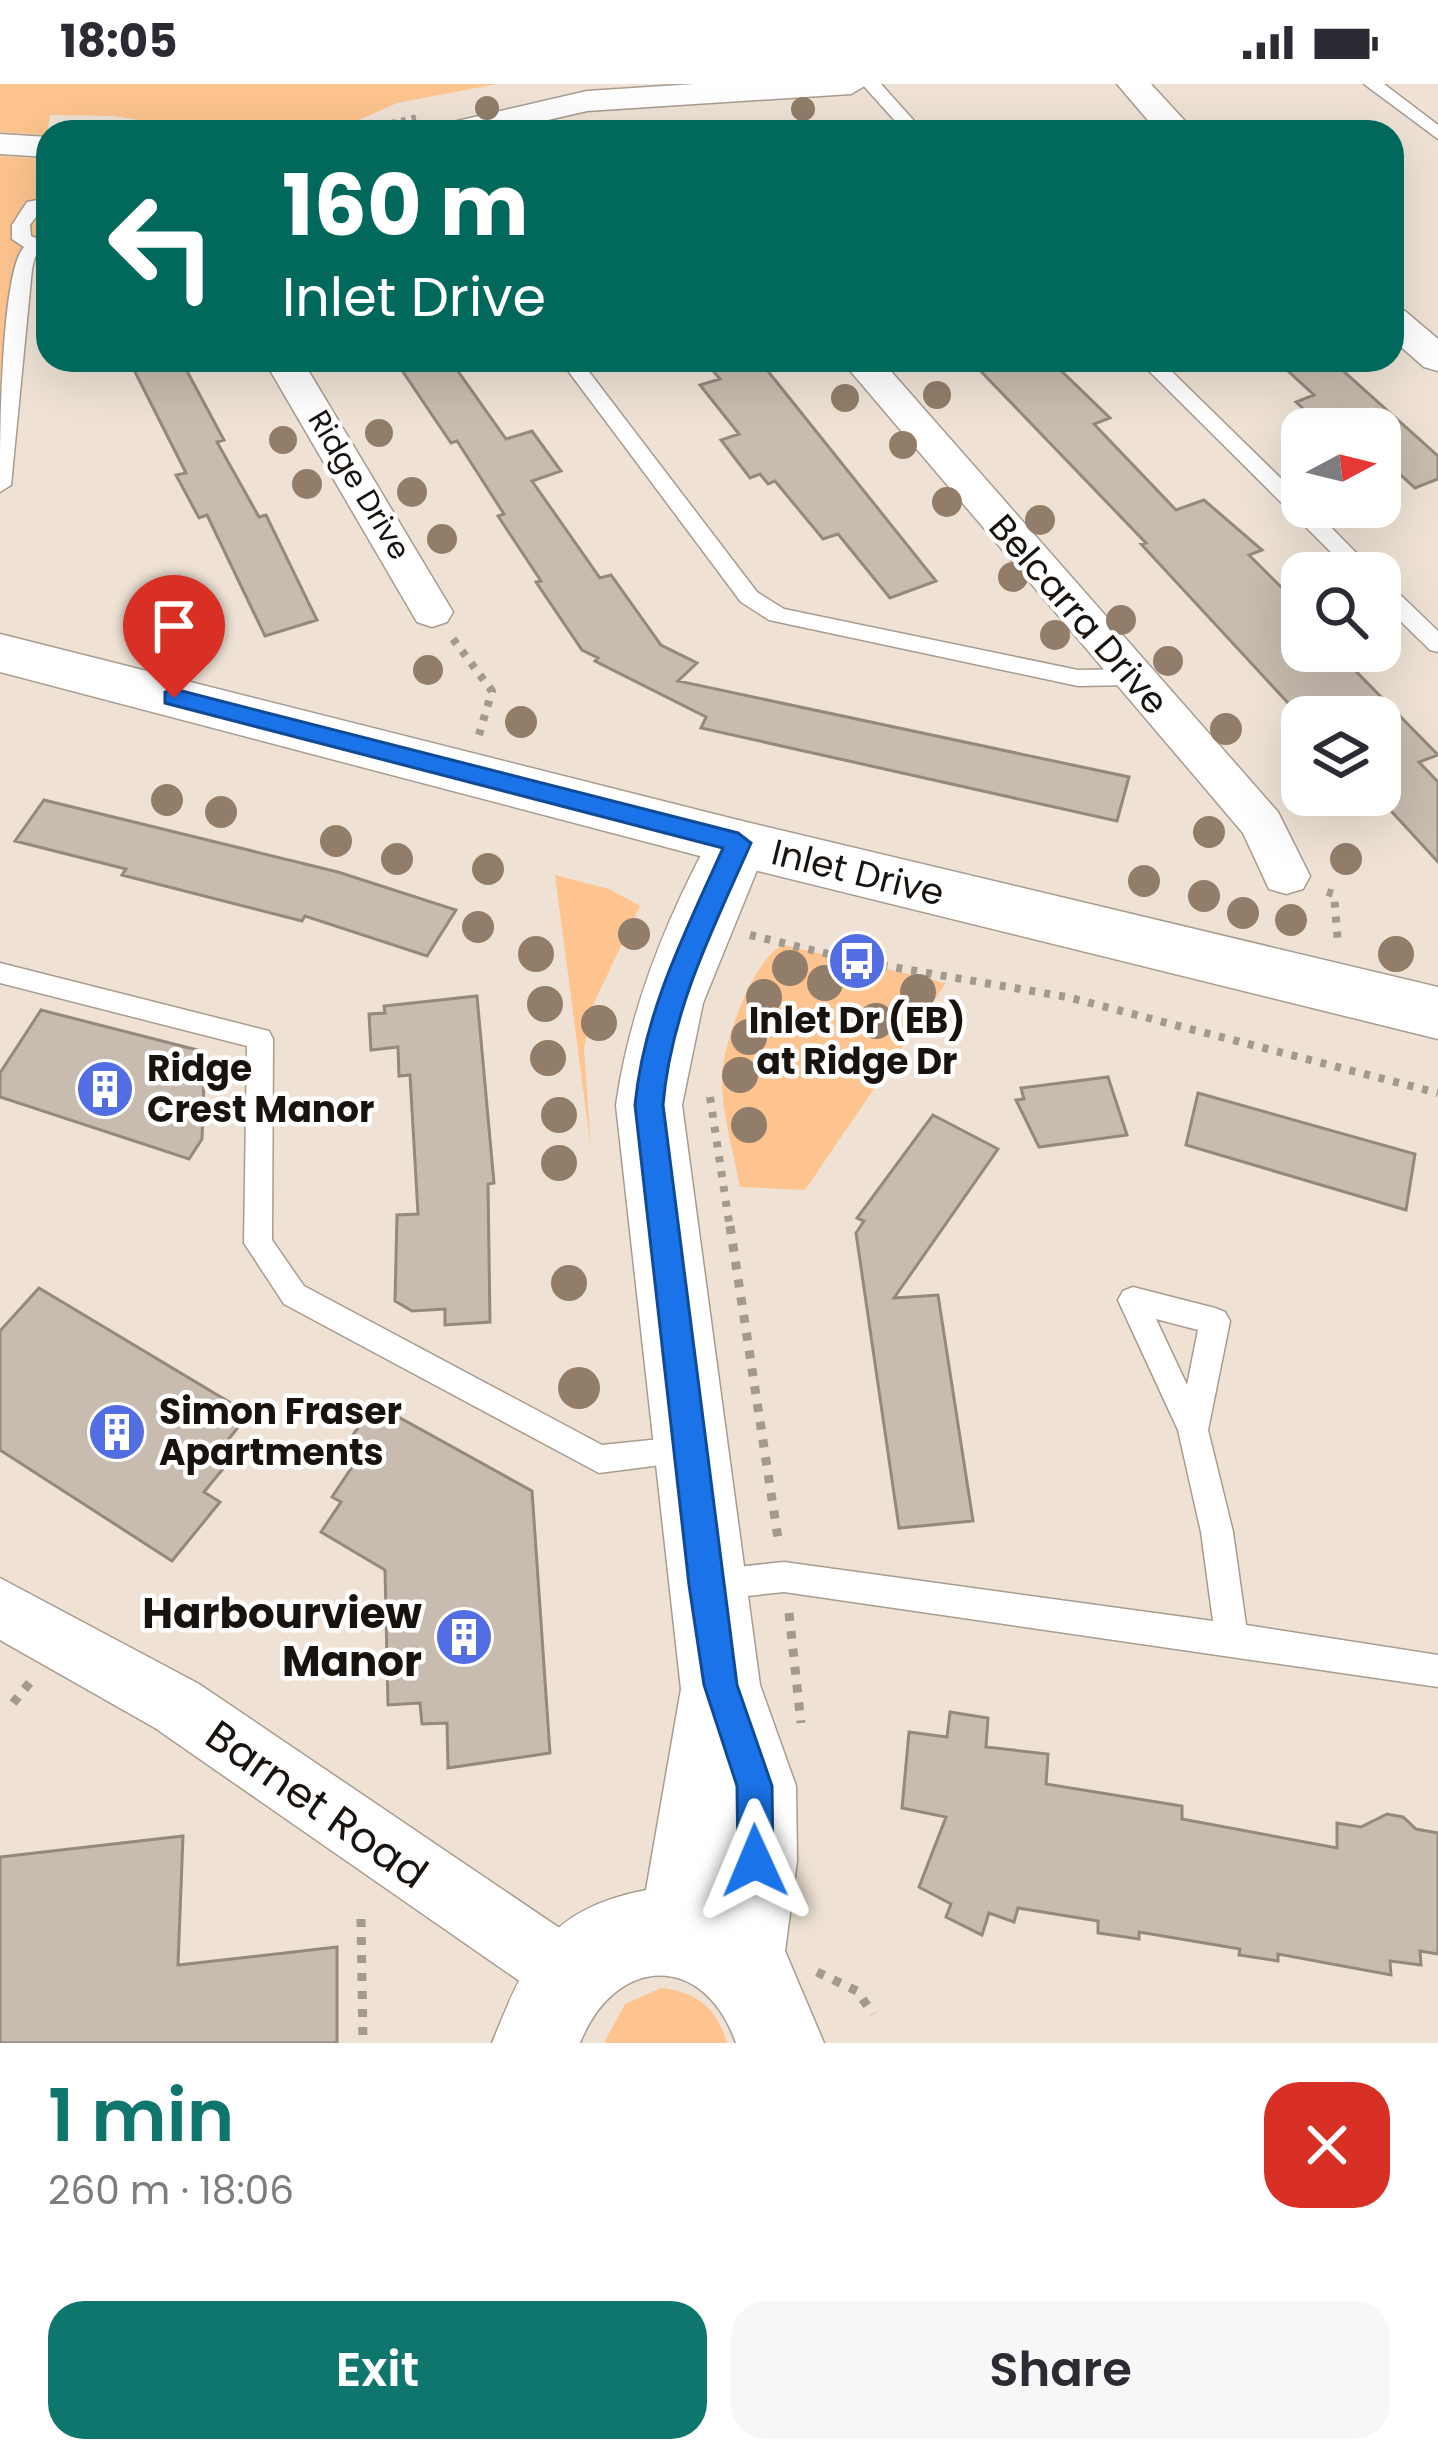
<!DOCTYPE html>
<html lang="en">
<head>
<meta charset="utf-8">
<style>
	body { margin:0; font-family:Poppins,sans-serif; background:#f7f7f7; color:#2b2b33; height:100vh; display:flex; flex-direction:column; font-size:45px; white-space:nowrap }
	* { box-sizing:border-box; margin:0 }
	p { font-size:39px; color:#7c7c81 }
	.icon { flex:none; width:66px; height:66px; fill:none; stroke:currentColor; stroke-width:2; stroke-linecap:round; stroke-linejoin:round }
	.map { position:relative; height:1959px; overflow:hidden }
	.panel { display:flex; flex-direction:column; background:#fff; flex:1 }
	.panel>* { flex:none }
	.guide { position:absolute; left:36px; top:36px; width:1368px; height:252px; border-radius:36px; box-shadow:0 12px 48px #0002; background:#00695c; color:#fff; overflow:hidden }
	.needle { width:78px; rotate:83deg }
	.fabs { position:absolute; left:1281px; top:324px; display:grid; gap:24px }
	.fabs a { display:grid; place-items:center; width:120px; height:120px; border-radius:24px; background:#fff; box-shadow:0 12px 48px #0002; font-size:60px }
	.pin { position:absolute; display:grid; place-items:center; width:102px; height:102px; color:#fff; margin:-123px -51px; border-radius:50% 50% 50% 0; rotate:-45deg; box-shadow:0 0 12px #0007 }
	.pin .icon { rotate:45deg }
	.me { position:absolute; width:132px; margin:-66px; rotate:359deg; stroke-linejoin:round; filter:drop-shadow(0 0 9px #0008) }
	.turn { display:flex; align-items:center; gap:42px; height:252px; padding:0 48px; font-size:54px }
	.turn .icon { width:156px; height:156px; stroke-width:2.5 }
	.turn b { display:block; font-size:84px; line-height:102px }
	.round { display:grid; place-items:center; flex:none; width:126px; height:126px; border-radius:36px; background:#f7f7f7 }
	.head { display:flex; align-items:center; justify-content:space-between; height:204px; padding:0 48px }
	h1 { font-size:72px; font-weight:600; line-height:90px; color:#0f766e }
	.cta { display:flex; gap:24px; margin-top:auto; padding:24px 48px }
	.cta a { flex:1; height:138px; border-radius:36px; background:#0f766e; color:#fff; font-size:48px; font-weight:600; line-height:138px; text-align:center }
	.cta a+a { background:#f7f7f7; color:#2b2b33 }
	.status { display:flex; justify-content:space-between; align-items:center; height:84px; padding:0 60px; background:#fff; direction:ltr }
	.status svg { height:33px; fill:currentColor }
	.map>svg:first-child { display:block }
</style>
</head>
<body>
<div class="status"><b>18:05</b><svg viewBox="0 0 49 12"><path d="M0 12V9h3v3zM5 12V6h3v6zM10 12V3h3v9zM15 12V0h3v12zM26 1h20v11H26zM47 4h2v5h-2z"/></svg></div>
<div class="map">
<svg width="1438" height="1959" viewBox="0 0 1438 1959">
	<rect width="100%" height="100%" fill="#efe2d5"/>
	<path fill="#fdc48f" d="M0 0H497L397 19 332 48H211L114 32 50 31 47 51 0 48Z
		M0 72 48 75V154L27 171 0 401Z
		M555 791 609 805 640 822 592 923 584 965 591 1065Z
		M784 861 946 899 805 1106 740 1103C734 1068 721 1027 722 992 723 960 754 871 784 861Z
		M661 1904C697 1908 717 1924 727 1959H604L625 1920Z"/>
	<path fill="#c8bbaf" stroke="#95887d" stroke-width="3" d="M129 276H181L224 356 217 358 259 433 266 431 317 536 265 552 207 431 199 434 176 391 186 389Z
		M395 276H450L506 355 532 347 561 387 532 397 600 494 611 491 661 561 697 579 678 597 1129 693 1117 737 701 644 706 633 595 577 598 574 582 566 536 498 541 497 498 432 504 430 457 357 451 359Z
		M704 276H759L936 497 890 514 838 450 823 455 775 397 768 400 760 390 750 394 721 356 739 350 700 301 720 295Z
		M970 276H1050L1110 334 1094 340 1176 426 1204 416 1262 466 1249 471 1301 523 1296 525 1302 532V567H1336L1438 671 1419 678 1438 698V778L1380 715V633H1301L1141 460 1146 459Z
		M1276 276H1331L1438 372V395L1415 404 1380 372V345H1325L1296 318 1314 311Z
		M44 716 338 788 456 826 427 872 305 832 302 837 122 791 126 785 15 757Z
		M477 912 494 1099 488 1100 490 1238 445 1241V1225L412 1227 395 1217 397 1131 418 1130 410 991 399 992 398 963 371 966 369 930 385 929 384 922Z
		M41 926 205 968 202 1055 189 1075 0 1013V989Z
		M1108 993 1127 1051 1039 1063 1016 1016 1024 1015 1021 1004Z
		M1198 1009 1415 1070 1406 1126 1186 1061Z
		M933 1031 998 1065 894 1214 938 1211 973 1437 899 1444 856 1149 864 1137 857 1134Z
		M39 1204 249 1330 210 1378 222 1386 204 1408 220 1418 172 1477 0 1366V1247Z
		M375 1320 532 1407 550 1669 448 1684 447 1639 422 1640 420 1619 388 1621 385 1486 321 1448 341 1418 332 1413 352 1383 337 1373Z
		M950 1628 988 1634 986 1663 1048 1670 1046 1700 1182 1722V1735L1337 1764V1739L1361 1743 1387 1730 1403 1733 1416 1745 1438 1749V1870L1420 1867 1421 1881 1390 1877 1391 1891 1278 1870V1877L1239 1871 1240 1865 1139 1848V1855L1098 1849V1837L1018 1824 1014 1838 989 1829 982 1851 946 1833 951 1820 919 1803 946 1733 902 1724 909 1648 947 1653Z
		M183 1752 178 1881 337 1863V1959H0V1773Z"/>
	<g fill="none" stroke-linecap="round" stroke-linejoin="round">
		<defs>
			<path id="lane" d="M862 0H881L924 48H905Z
				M1364 0H1384L1438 41V55Z
				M48 114V126L40 127 30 141 31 152 36 154 48 148V163L35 173 32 185 11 401 0 408C0 364 0 189 24 163L12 155V141L27 118Z
				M560 276H580L757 508 784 525 1078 586 1133 585 1145 593 1133 601 1078 602 769 536 741 518Z
				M1138 276H1160L1302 415V423H1311L1376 489H1352Z
				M1380 496 1388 499 1438 547V568L1430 566 1380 517Z
				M0 879 269 947 273 955 272 1156 304 1202 602 1361 689 1352 700 1356 704 1366 700 1376 599 1389 284 1220 244 1159 247 962 0 899Z
				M1133 1203 1215 1224 1225 1228 1230 1237 1208 1346 1233 1448 1246 1541 1438 1571V1603L784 1508 709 1516 698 1512 693 1501 698 1490 709 1486 784 1478 1213 1537 1201 1448 1178 1346 1118 1216 1123 1207ZM1156 1235 1198 1246 1187 1301Z"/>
			<path id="street" d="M695 0H868L851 10 587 27 496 48H435L440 41 587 7Z
				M1117 0H1151L1195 48H1158Z
				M0 50 48 53V73L0 70Z
				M1392 224 1405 227 1438 255V287L1424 283 1392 255Z
				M264 276H302L453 528 447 538 432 543 417 538Z
				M841 276H881L1278 728 1310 792 1303 805 1286 810 1269 805 1243 749Z
				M0 1494 199 1600 592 1866 602 1890 592 1914 568 1924 544 1914 155 1644 0 1556Z"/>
			<path id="secondary" d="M738 736 760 743 768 759 703 919 682 1021 760 1601 796 1702 797 1777 785 1867 824 1959H736C704 1867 615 1871 580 1959H492C527 1873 546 1826 646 1806L681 1605 616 1021C630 922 668 830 716 743Z"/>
			<path id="primary" d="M0 550 738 736 1438 903V955L738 782 0 588Z"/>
		</defs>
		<use href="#lane" stroke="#a89b8f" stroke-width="3"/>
		<use href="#street" stroke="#a89b8f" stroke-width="3"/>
		<use href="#secondary" stroke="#a89b8f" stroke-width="3"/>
		<use href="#primary" stroke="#a89b8f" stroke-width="3"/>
		<path stroke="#a3998f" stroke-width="6" stroke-dasharray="4.5 6" stroke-linecap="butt" d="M67 46 96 48
			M350 48 418 33"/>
		<path stroke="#a3998f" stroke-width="8" stroke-dasharray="6 9" stroke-linecap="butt" d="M453 555 492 607 479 651
			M1327 808 1334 810 1338 860
			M750 851 857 877 1067 913 1438 1009
			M710 1013 730 1145"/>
		<path stroke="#a3998f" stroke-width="9" stroke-dasharray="8 10" stroke-linecap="butt" d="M730 1142 779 1461
			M789 1529 801 1639
			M13 1619 32 1596
			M361 1835 363 1959
			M817 1888 857 1907 873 1930"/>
		<use href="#lane" fill="#fff" fill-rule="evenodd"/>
		<use href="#street" fill="#fff" fill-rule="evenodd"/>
		<use href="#secondary" fill="#fff" fill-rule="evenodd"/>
		<use href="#primary" fill="#fff" fill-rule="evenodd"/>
	</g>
	<g fill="#917d6a">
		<circle cx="487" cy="24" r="12"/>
		<circle cx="803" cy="25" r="12"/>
		<circle cx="937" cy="311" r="14"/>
		<circle cx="845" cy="314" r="14"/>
		<circle cx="379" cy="349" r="14"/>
		<circle cx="283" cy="356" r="14"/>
		<circle cx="903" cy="361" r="14"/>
		<circle cx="307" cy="400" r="15"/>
		<circle cx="412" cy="408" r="15"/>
		<circle cx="947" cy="418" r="15"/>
		<circle cx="1040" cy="436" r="15"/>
		<circle cx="442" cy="455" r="15"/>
		<circle cx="1013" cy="493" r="15"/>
		<circle cx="1121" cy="536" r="15"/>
		<circle cx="1055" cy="551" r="15"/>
		<circle cx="1168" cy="577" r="15"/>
		<circle cx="428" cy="586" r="15"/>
		<circle cx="521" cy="638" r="16"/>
		<circle cx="1226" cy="645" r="16"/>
		<circle cx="167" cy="716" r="16"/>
		<circle cx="221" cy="728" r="16"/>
		<circle cx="1209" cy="748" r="16"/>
		<circle cx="336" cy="757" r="16"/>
		<circle cx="397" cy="775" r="16"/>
		<circle cx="1346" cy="775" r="16"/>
		<circle cx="488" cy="785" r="16"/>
		<circle cx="1144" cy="797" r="16"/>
		<circle cx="1204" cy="812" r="16"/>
		<circle cx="1243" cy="829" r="16"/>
		<circle cx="1291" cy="836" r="16"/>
		<circle cx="478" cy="843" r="16"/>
		<circle cx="634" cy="850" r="16"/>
		<circle cx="536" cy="870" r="18"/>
		<circle cx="1396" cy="870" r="18"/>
		<circle cx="790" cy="884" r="18"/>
		<circle cx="825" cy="899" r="18"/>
		<circle cx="918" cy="908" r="18"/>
		<circle cx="764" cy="913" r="18"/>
		<circle cx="545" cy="920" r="18"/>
		<circle cx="876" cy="937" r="18"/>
		<circle cx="599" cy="939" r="18"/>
		<circle cx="749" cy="953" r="18"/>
		<circle cx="548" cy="974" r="18"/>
		<circle cx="740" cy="991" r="18"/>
		<circle cx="559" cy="1031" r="18"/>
		<circle cx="749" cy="1041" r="18"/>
		<circle cx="559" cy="1079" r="18"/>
		<circle cx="569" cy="1199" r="18"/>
		<circle cx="579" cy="1304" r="21"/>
	</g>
	<path fill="#1a73e8" stroke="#114b97" stroke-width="3" d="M174 605 738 749 751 759C713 845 671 926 663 1021L737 1601 772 1702 773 1777 768 1790 755 1795 743 1790 738 1777 737 1702 704 1601 689 1501 635 1021C644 928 685 849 723 764L165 619V608Z"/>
	<defs>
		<symbol id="bus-disc" viewBox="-11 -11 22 22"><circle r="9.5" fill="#536de2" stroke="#fff"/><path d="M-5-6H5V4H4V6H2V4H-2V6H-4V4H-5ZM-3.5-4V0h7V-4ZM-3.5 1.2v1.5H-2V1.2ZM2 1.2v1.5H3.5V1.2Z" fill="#fff"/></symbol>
		<symbol id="building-disc" viewBox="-11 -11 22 22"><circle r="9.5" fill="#536de2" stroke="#fff"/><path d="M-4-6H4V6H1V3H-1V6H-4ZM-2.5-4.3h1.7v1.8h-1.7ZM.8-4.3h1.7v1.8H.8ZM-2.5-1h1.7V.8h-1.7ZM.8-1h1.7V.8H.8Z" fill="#fff"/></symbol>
	</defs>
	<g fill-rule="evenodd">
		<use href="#bus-disc" x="824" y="844" width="66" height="66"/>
		<use href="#building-disc" x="72" y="972" width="66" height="66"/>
		<use href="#building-disc" x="84" y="1315" width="66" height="66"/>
		<use href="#building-disc" x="431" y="1520" width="66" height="66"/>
	</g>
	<g text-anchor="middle" stroke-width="9" stroke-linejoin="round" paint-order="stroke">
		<g font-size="30" fill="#18130f" stroke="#fff">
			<text transform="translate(359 401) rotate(59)" y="10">Ridge Drive</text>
		</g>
		<g font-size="36" fill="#18130f" stroke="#fff">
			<text transform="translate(1079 530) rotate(49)" y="13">Belcarra Drive</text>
			<text transform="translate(858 788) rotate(14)" y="13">Inlet Drive</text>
		</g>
		<g font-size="36" font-weight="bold" fill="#18130f" stroke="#fff" text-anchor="start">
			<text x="857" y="949" text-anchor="middle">Inlet Dr (EB)<tspan x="857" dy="41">at Ridge Dr</tspan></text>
			<text x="147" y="997">Ridge<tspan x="147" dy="41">Crest Manor</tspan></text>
			<text x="159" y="1340">Simon Fraser<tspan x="159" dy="41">Apartments</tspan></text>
		</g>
		<g font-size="42" font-weight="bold" fill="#18130f" stroke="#fff" text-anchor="end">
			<text x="422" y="1544">Harbourview<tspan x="422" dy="48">Manor</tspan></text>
		</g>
		<g font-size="42" fill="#18130f" stroke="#fff">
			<text transform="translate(317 1720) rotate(35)" y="15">Barnet Road</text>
		</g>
	</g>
</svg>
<div class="fabs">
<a><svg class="needle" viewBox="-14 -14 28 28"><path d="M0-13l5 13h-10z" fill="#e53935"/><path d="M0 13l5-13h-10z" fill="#7c7c81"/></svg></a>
<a><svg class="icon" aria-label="search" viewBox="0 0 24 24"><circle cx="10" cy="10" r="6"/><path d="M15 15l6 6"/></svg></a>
<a><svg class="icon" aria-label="layers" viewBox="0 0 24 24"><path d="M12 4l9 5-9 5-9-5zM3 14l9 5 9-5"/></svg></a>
</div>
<div class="pin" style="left:174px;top:614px;background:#d93025"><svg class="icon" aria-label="arrive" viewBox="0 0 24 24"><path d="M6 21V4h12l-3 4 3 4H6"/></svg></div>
<svg class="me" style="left:755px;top:1777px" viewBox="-20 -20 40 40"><path d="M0-17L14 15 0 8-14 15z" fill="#1a73e8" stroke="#fff" stroke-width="4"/></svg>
<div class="guide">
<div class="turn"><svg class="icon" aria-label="left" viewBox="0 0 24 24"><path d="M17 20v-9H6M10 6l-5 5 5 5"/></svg><div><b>160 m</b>Inlet Drive</div></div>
</div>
</div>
<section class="panel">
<div class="head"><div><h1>1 min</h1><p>260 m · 18:06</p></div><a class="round" style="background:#d93025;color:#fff"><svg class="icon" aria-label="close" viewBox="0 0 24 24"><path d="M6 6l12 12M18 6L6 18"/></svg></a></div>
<div class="cta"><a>Exit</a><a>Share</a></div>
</section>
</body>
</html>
